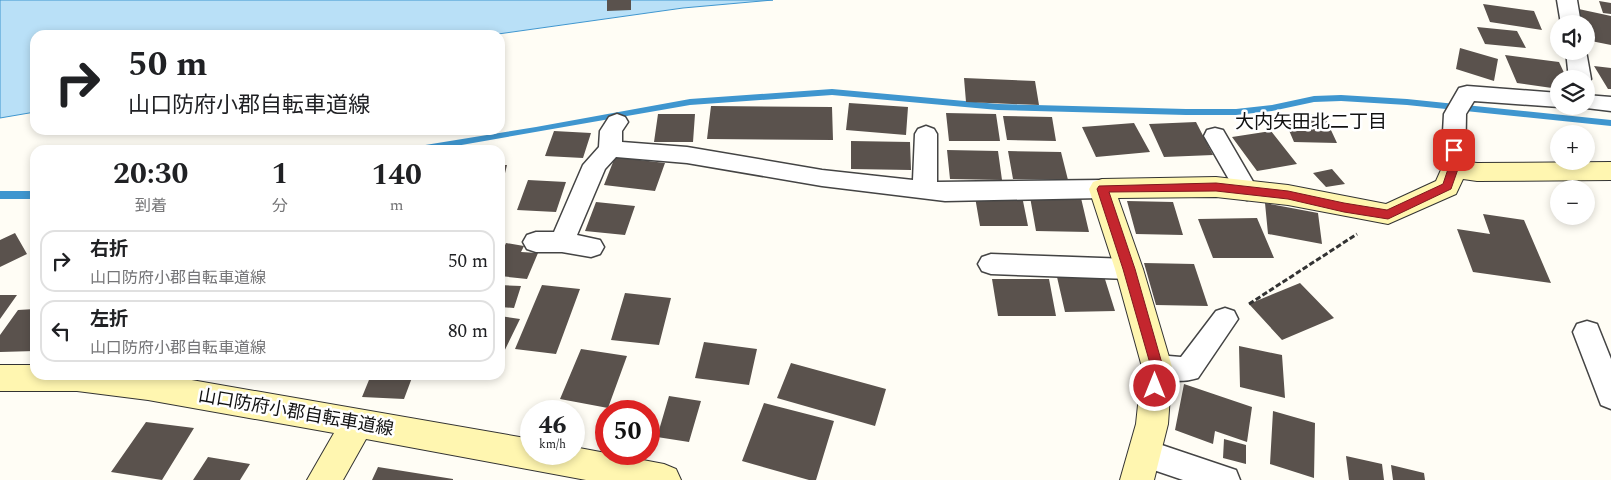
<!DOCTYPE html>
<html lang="ja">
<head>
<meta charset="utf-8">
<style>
	body { margin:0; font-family:Spectral,"Noto Sans JP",serif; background:#f6f6f6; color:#202124; height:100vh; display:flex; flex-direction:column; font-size:19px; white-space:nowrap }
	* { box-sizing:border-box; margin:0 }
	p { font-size:16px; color:#757577 }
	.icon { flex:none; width:28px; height:28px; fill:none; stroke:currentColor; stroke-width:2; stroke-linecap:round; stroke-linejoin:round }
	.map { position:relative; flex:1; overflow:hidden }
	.panel { position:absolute; left:30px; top:145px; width:475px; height:235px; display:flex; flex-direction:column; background:#fff; border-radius:15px; box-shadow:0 2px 8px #0003 }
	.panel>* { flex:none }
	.top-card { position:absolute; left:30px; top:30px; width:475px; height:105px; border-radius:15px; box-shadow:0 2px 8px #0003; background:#fff; color:#202124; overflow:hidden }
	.tools { position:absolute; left:1550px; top:15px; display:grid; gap:10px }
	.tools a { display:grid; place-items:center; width:45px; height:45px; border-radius:50%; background:#fff; box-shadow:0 2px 8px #0003; font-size:25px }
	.speed { position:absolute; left:520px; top:400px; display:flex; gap:10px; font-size:25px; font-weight:700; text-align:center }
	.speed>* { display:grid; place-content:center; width:65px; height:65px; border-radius:50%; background:#fff; box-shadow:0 2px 8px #0003; line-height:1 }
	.speed small { font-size:12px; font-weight:400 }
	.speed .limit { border:8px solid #d22; background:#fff; color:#111 }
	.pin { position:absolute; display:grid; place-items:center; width:42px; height:42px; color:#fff; margin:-21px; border-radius:10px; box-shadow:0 2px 8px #0006 }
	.me { position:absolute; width:55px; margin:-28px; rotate:0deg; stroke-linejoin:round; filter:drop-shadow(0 0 4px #0008) }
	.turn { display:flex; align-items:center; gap:18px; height:105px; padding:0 15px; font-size:22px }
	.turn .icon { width:65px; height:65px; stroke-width:2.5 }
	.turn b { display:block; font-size:35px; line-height:42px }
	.eta { display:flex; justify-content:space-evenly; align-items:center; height:85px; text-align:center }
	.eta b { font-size:30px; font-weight:700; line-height:35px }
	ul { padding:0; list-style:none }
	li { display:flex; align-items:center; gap:15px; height:62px; margin:0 10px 8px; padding:0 5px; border:2px solid #e0e0e0; border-radius:15px }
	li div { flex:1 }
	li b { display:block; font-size:19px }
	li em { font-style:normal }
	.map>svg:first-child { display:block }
</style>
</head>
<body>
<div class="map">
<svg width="1611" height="480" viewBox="0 0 1611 480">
	<rect width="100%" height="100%" fill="#fffdf5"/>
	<path fill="#b9e0f7" stroke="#3f96cf" d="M0 0H773L683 8 491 35H35V112L0 118Z"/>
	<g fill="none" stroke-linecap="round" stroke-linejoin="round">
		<path fill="#3f96cf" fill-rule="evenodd" d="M832 89 998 104 1186 109H1236L1272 105 1314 96 1341 95 1407 99 1611 120V126L1407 105 1341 101 1314 102 1272 111 1236 115H1186L998 110 832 95 690 105 433 150H408L413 147 536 127 690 99Z
			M0 191H35V199H0Z"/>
	</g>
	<path fill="#5a524d" d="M607 0H631V10L607 11Z
		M1599 1 1611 3V14L1603 13Z
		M1483 4 1534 11 1542 30 1490 22Z
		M1574 8 1611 16V45L1586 40V24H1577Z
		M1477 27 1517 31 1526 48 1485 44Z
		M1460 48 1498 59 1494 81 1456 69Z
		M1505 55 1559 62 1567 79H1559V89L1517 83Z
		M1594 66 1611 68V89H1608Z
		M964 78 1035 81 1039 105 966 102Z
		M849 103 908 107 906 135 846 130Z
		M711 106 832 107 833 140 707 139Z
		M946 113 996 114 1000 141H949Z
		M658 114H695L693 142H654Z
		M1282 114 1324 115 1337 143 1294 142Z
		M1003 116 1052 117 1056 141 1007 140Z
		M1196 122 1213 155 1164 157 1149 124Z
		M1134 123 1150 152 1096 157 1082 127Z
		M554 131 591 133 583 158 545 156Z
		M1271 131 1297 164 1257 171 1232 137Z
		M851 141 910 142 911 170 851 169Z
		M947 150 998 151 1002 180 950 179Z
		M1008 151 1061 152 1068 180 1013 179Z
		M615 157 665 163 655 191 604 185Z
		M500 165H507L501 190H500Z
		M1332 169 1345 184 1326 187 1313 173Z
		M528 180 566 182 556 212 517 210Z
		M1022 196 1028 226H980L975 197Z
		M1030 197 1081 198 1089 232 1036 231Z
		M1127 201 1173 202 1183 235 1136 234Z
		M596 202 635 206 625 235 585 231Z
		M1265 203 1318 213 1322 244 1268 234Z
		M1483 214 1524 220 1551 283 1473 272 1457 229 1490 234Z
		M1257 218 1274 258H1213L1198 219Z
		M15 233 27 254 0 267V240Z
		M506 243 524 246 521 252 538 253 527 279 500 276V251L502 252Z
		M1144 263 1194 264 1208 306 1156 305Z
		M1104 276 1115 311 1065 312 1057 277Z
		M992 279H1049L1056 316H998Z
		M1300 283 1334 318 1282 340 1249 304Z
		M500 285 521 286 514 308 500 307Z
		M542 285 580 289 556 354 515 349Z
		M625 293 671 298 659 345 611 340Z
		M0 295H17L0 319Z
		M35 309V351L0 352V335L18 310Z
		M500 316 520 319 500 360Z
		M704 342 757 349 749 385 695 378Z
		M1239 346 1282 355 1285 398 1240 387Z
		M581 349 627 356 608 408 560 399Z
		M791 363 886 389 875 426 777 398Z
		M186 375H223L221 379 184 378Z
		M371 375H413L404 399 362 397Z
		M1184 384 1252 407 1247 442 1215 431 1213 444 1175 430Z
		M669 396 701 401 689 442 657 437Z
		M764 403 834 421 816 480H809L742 461Z
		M1273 411 1315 423 1314 478 1270 464Z
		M146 422 194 428 162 480 111 472Z
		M1224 439 1246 445V464L1223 458Z
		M1346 456 1382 464 1384 480H1349Z
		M208 457 250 464 240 480H193Z
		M1391 465 1424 473 1425 480H1393Z
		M378 467 453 479V480H372Z"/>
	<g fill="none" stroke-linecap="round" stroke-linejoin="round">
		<defs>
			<path id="street" d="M1557 0H1577L1581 24H1561Z
				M1566 51H1586L1591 79 1587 84 1586 79H1569Z
				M1467 86 1559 93V106H1563L1559 107 1474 101 1466 114 1465 169 1461 175 1453 177 1445 175 1441 169 1444 114 1459 88Z
				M1586 95 1611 97V111L1578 107 1586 106Z
				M617 114 625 117 628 122 622 131V142L687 147 822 170 913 180 915 134 918 129 926 126 934 129 937 134V182L1102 180 1110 183 1114 189 1110 195 1102 198 945 201 822 186 687 163 616 157 605 169 577 235 600 240 604 247 600 254 591 257 562 252H536L527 249 523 242 527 235 536 232H554L583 165 599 147 600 131 609 117Z
				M1215 128 1223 130 1255 185 1259 191 1255 197 1247 200 1239 197 1204 136 1207 130Z
				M991 254 1129 259 1138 262 1142 269 1138 276 1129 279 991 274 982 271 978 264 982 257Z
				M1225 308 1234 311 1238 319 1198 378C1182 383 1163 381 1147 375L1143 367 1147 359 1157 355 1181 357 1216 311Z
				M1587 321 1597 324 1611 359V409L1601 405 1573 332 1577 324Z
				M1144 439 1236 470 1240 480H1183L1133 463 1129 453 1133 443Z"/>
			<path id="secondary" d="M1453 160 1477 163 1611 162V180L1477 181 1463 179 1456 194 1388 224 1288 205 1216 197 1118 198 1143 269 1172 367 1168 424 1154 480H1120L1136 424 1142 367 1115 269 1089 189 1093 182 1102 179 1216 177 1288 185 1386 204 1436 181 1444 163Z
				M0 365H35V375H163L531 439V454H574V447L664 464 676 469 681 480H586L366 439 343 480H307L334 433 148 400 77 391H0Z"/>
		</defs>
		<use href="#street" stroke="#444" stroke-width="3"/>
		<use href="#secondary" stroke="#333" stroke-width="2"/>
		<path stroke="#333" stroke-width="3" stroke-dasharray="5.5 2.5" stroke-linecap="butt" d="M1249 304 1357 234"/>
		<use href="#street" fill="#fff" fill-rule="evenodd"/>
		<use href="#secondary" fill="#fff6b0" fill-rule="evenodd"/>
	</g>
	<path fill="#c4262e" stroke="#7f191e" d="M1454 147 1459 150 1458 169 1451 189 1388 219 1344 212 1288 199 1216 191 1109 192 1135 269 1163 367 1160 390 1155 392 1151 390 1149 386 1151 367 1123 269 1097 189 1099 186 1216 183 1288 191 1344 203 1387 210 1443 184 1448 169V150Z"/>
	<g text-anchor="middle" stroke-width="5" stroke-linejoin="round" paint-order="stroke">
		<g font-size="18" fill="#111" stroke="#fff">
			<text transform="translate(296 412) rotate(10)" y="6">山口防府小郡自転車道線</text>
		</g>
		<g font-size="19" fill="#111" stroke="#fff">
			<text x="1311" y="128">大内矢田北二丁目</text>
		</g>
	</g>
</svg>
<div class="tools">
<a><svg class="icon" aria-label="sound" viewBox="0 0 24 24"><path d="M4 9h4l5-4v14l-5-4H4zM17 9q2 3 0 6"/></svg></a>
<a><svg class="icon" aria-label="layers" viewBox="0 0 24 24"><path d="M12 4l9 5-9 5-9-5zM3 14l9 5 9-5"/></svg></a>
<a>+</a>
<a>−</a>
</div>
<div class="speed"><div>46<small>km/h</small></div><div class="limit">50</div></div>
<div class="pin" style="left:1454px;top:150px;background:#d93025"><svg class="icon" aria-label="arrive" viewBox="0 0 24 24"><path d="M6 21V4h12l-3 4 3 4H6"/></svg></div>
<svg class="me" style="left:1155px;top:386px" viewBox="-20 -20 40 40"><circle r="17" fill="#c4262e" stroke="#fff" stroke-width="3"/><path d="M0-11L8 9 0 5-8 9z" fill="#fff"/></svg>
<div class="top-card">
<div class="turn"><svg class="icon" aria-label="right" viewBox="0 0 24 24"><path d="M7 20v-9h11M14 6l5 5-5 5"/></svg><div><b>50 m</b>山口防府小郡自転車道線</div></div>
</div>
<section class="panel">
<div class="eta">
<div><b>20:30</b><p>到着</p></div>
<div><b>1</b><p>分</p></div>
<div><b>140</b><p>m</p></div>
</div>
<ul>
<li><svg class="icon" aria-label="right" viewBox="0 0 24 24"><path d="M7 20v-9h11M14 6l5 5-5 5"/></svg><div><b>右折</b><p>山口防府小郡自転車道線</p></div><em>50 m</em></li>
<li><svg class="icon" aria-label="left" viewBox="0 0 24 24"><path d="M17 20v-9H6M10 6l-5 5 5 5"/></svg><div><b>左折</b><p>山口防府小郡自転車道線</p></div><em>80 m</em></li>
</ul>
</section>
</div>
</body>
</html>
